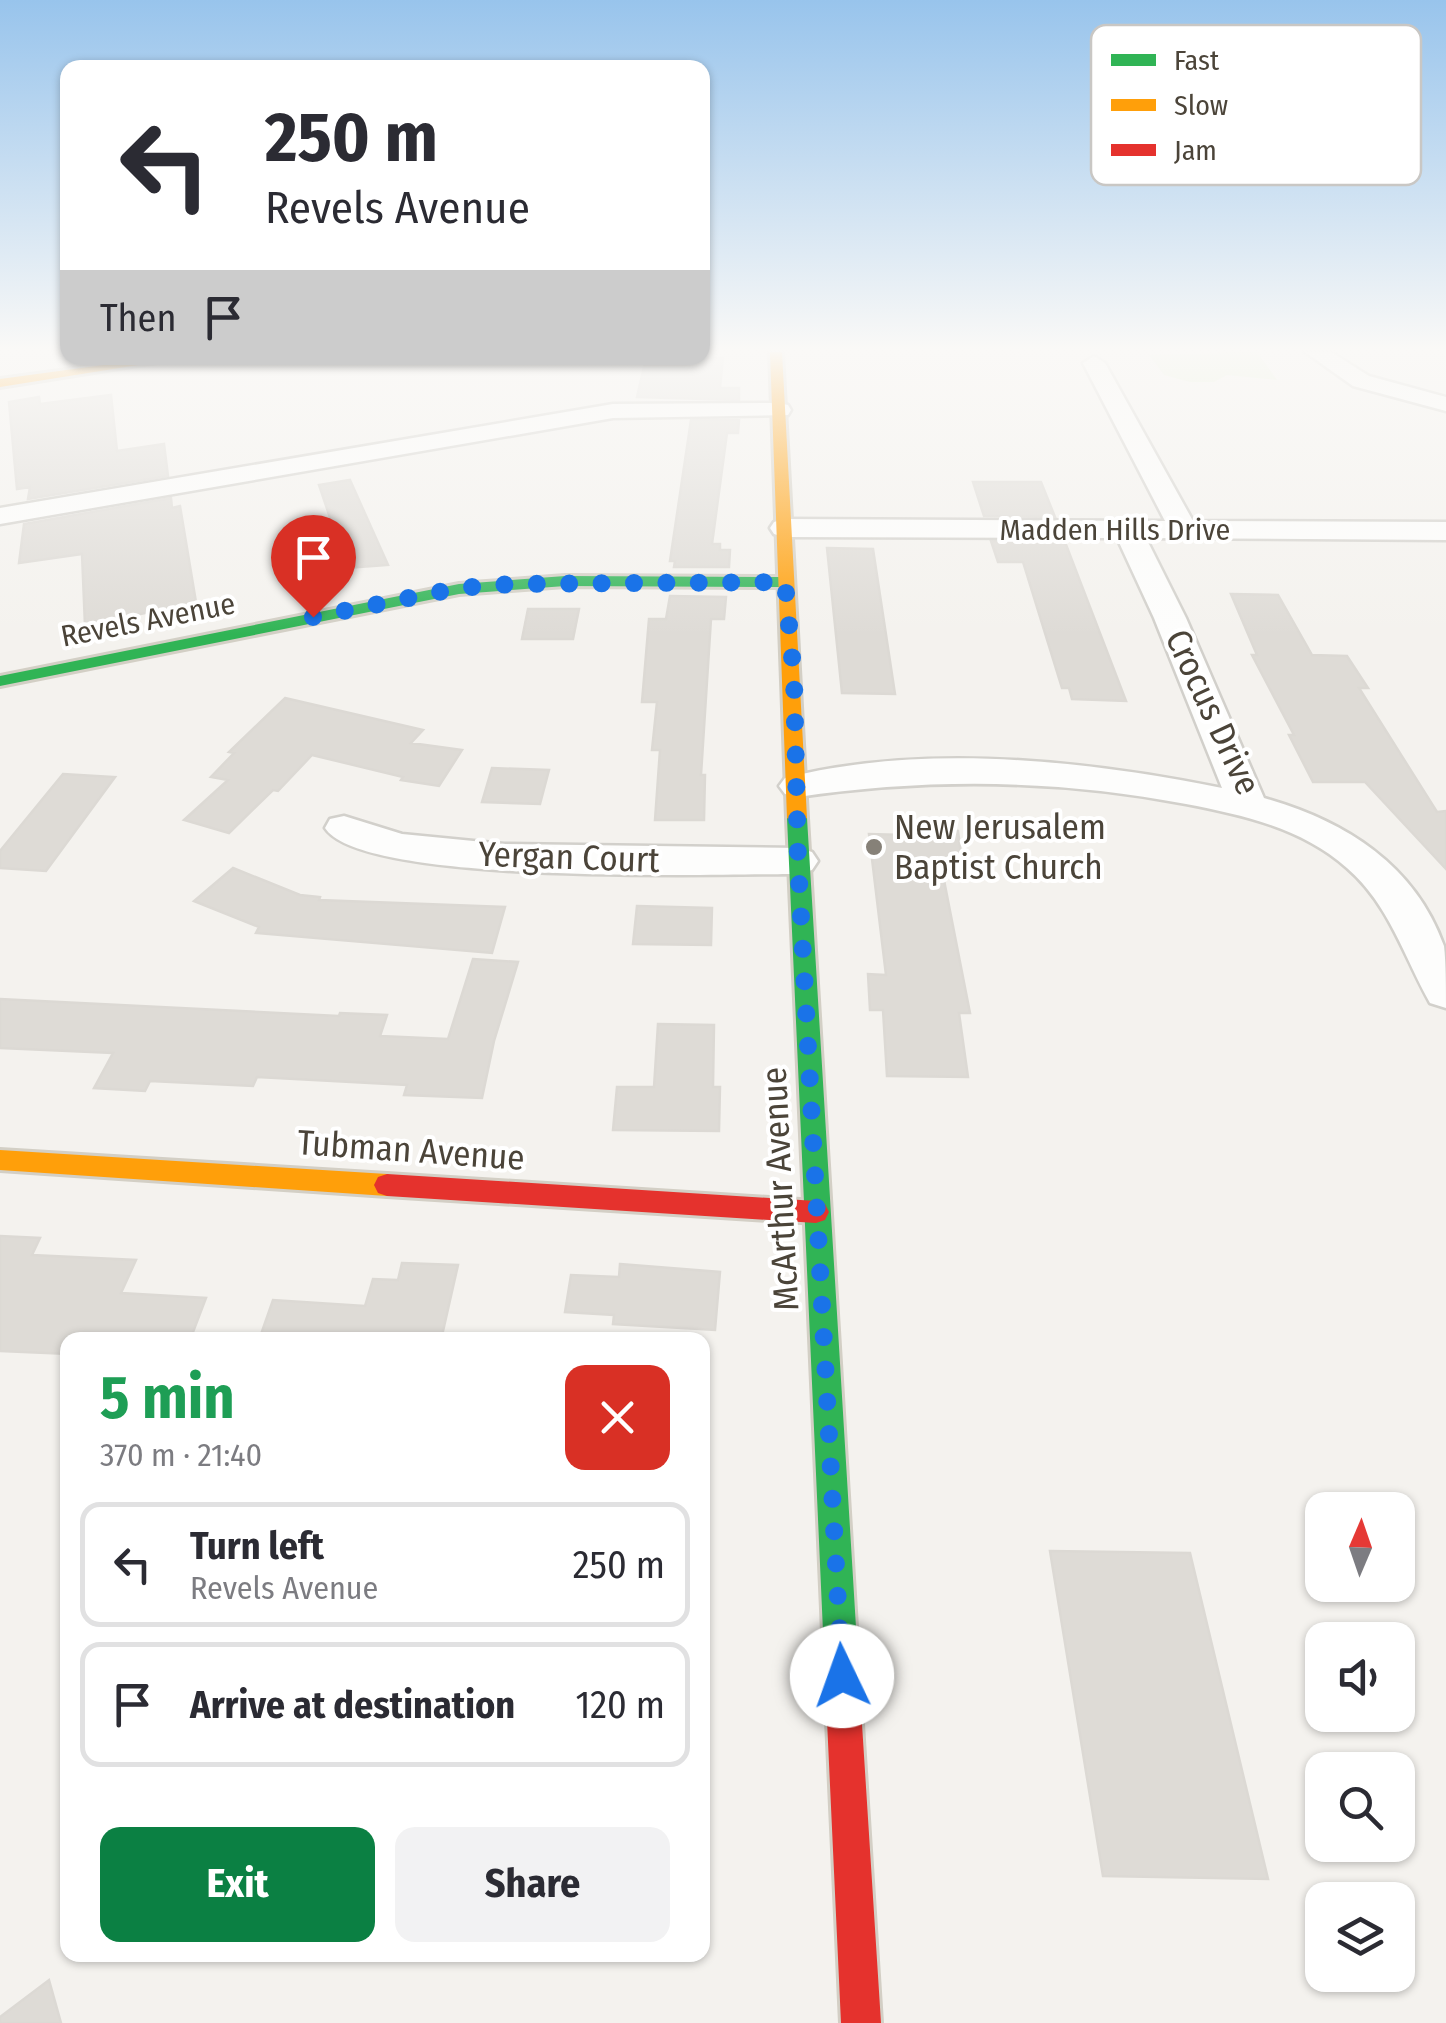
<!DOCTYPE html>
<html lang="en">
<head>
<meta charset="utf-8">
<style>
	body { margin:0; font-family:"Fira Sans Condensed",sans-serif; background:#f2f2f3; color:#2b2b33; height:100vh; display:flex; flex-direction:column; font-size:38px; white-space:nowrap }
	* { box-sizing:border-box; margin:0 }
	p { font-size:32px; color:#7c7c81 }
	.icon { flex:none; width:55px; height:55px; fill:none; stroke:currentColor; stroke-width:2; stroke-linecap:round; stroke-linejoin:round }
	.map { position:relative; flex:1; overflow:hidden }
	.side { position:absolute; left:60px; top:1332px; width:650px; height:630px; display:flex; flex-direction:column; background:#fff; border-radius:20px; box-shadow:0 2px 8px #0004 }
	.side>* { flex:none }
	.top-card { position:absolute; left:60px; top:60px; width:650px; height:305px; border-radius:20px; box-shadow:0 2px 8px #0004; background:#fff; color:#2b2b33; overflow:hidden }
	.needle { width:65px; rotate:2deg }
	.controls { position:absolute; left:1305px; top:1492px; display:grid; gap:20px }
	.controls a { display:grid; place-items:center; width:110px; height:110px; border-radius:20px; background:#fff; box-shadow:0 2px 8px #0004; font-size:50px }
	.pin { position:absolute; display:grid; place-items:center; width:85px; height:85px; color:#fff; margin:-102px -42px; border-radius:50% 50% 50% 0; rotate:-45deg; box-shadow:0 0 10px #0007 }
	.pin .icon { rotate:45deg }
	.me { position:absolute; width:110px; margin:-55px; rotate:357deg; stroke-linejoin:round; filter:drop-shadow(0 0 8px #0008) }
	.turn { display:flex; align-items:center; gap:35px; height:210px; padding:0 40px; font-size:45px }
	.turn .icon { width:130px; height:130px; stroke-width:2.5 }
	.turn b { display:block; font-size:70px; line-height:85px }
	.then { display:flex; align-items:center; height:95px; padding:0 40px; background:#0003; gap:20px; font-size:38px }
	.round { display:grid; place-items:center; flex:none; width:105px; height:105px; border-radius:20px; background:#f2f2f3 }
	.headline { display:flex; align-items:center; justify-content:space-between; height:170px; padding:0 40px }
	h1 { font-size:60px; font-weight:700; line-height:75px; color:#1e9e55 }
	.action { display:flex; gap:20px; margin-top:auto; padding:20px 40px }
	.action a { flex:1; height:115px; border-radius:20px; background:#0b8043; color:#fff; font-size:40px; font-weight:700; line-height:115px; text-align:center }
	.action a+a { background:#f2f2f3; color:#2b2b33 }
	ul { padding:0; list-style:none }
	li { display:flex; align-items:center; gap:30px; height:125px; margin:0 20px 15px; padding:0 20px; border:5px solid #e1e1e2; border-radius:20px }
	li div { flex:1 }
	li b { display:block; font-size:38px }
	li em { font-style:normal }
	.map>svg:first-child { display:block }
</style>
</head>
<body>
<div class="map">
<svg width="1446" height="2023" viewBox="0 0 1446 2023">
	<rect width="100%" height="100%" fill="#f4f2ee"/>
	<path fill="#e1eecf" d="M1257 352 1277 380 1227 375 1214 382H1190L1164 375 1149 355Z"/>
	<path fill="#dedbd6" stroke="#dcd9d4" stroke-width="2.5" d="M646 358H723L720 388H739V400L637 397Z
		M111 395 117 451 164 444 168 476 28 499 30 487 17 489 9 402 39 397 40 404Z
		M691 420H739L738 433H727L712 544H720V550H730L729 567H674L675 561H670Z
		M350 480 388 565 347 568 319 485Z
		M973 482H1041L1055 517 984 516Z
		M171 498 172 508 180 506 196 602 85 626 82 554 19 563 24 524Z
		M991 541 1065 542 1126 701 1072 699 1069 688H1062L1023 562H998Z
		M827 548 873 549 895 694 842 693Z
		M1231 594 1278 595 1312 655 1347 656 1368 688H1359L1437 812 1446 811V869L1365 782H1313L1289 735H1294L1252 655H1257Z
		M670 596 726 597 724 619H711L701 775H705L704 820H655L660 750H652L657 702H642L649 619H666Z
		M528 609H579L573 639H522Z
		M285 698 423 730 411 743 462 750 439 786 401 780 403 777 312 755 278 791 273 790 229 833 184 820 228 780 211 777 234 753 229 752Z
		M492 768 549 770 540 804 482 802Z
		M63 774 115 777 46 871 0 868V851Z
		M906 829 958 831 963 871 942 870 970 1013H959L968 1077 887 1076 883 1010H870L868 974 886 975 869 834 906 835Z
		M233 868 300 895 320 897 319 900 505 907 492 953 256 933 259 927 194 901Z
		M637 906 712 908 711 945 633 944Z
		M473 959 518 962 494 1041 482 1098 404 1095 407 1085 257 1077 253 1086 150 1081 145 1091 94 1088 113 1053 0 1048V999L339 1016 340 1013 387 1015 380 1036 448 1039Z
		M658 1024 714 1025 713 1087H720L719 1131 613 1130 617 1087H654Z
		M0 1236 40 1238 32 1255 136 1260 121 1293 206 1298 190 1340H68V1354L0 1351Z
		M402 1263 458 1265 441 1340H259L273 1300 365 1306 373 1279 398 1280Z
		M620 1264 720 1272 715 1330 613 1324 614 1315 565 1312 571 1275 619 1277Z
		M1050 1551 1190 1553 1268 1879 1103 1876Z
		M49 1980 61 2023H0V2017Z"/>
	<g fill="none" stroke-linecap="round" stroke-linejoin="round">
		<defs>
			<path id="street" d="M1305 352H1331L1369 376 1446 397V411L1353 386Z
				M1094 356 1105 363 1193 521 1446 522V540L1146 538 1186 618 1264 798C1343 820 1415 864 1444 946 1446 963 1446 990 1446 1008L1430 1003C1404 957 1389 904 1347 868 1302 828 1243 815 1186 804 1055 779 929 778 798 797L785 794 779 786 785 778C923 743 1084 760 1222 788L1154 618 1117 538 784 537 774 534 770 528 774 522 784 519 1165 521 1083 363Z
				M779 403 788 405 791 410 788 415 613 418 0 524V508L613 404Z
				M344 816 402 834 504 844 798 848 812 852 818 861 812 870 798 874C722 874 362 886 325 828L330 819Z"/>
			<path id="fast" d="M565 576 785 577 793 582 785 587 565 586 459 594 0 686V676L459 584Z
				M797 812 807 818 859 1677 854 1689 842 1694 830 1689 825 1677 787 818Z"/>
			<path id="slow" d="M770 352H782L807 818 797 824 787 818Z
				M155 358H182L0 387V379Z
				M0 1150 387 1174 396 1177 400 1185 396 1193 387 1196 0 1170Z"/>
			<path id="jam" d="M387 1174 816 1201 825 1204 829 1212 825 1220 816 1223 387 1196 378 1193 374 1185 378 1177Z
				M842 1660 854 1665 859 1677 881 2023H841L825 1677 830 1665Z"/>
		</defs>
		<use href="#street" stroke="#d2d0cb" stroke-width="5"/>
		<use href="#fast" stroke="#d3cfc5" stroke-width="6"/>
		<use href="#slow" stroke="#d3cfc5" stroke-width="6"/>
		<use href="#jam" stroke="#d3cfc5" stroke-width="6"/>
		<use href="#street" fill="#fdfdfc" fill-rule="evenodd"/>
		<use href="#fast" fill="#30b455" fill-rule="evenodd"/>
		<use href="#slow" fill="#ff9f0a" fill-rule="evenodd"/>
		<use href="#jam" fill="#e5322d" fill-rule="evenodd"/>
	</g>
	<linearGradient id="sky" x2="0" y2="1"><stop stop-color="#98c4ec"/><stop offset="0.55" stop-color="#faf9f7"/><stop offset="1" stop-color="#faf9f7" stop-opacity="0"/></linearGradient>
	<rect width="1446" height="635" fill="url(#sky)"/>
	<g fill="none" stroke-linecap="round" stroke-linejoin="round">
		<path stroke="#1a73e8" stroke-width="18" stroke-dasharray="0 32.4" d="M313 617 459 588 512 584 785 582 794 678 798 861 842 1676"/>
	</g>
	<circle fill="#868178" stroke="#fff" stroke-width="4" cx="874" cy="847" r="10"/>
	<g text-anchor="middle" stroke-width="8" stroke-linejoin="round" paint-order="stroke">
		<g font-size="30" fill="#4b4439" stroke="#fff">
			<text x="1115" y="540">Madden Hills Drive</text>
			<text transform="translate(148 620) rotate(-11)" y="10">Revels Avenue</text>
		</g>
		<g font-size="35" fill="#4b4439" stroke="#fff">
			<text transform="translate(1213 712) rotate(65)" y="12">Crocus Drive</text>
			<text transform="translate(569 857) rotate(2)" y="12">Yergan Court</text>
			<text transform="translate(411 1150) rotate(4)" y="12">Tubman Avenue</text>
			<text transform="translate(780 1189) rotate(-93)" y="12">McArthur Avenue</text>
		</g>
		<g font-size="35" fill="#4b4439" stroke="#fff" text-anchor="start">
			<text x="894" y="839">New Jerusalem<tspan x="894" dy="40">Baptist Church</tspan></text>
		</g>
	</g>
	<rect x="1091" y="25" width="330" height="160" rx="15" fill="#fff" stroke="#c9c7c4" stroke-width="2.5"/>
	<rect x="1111" y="54" width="45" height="12" fill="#30b455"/>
	<rect x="1111" y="99" width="45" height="12" fill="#ff9f0a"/>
	<rect x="1111" y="144" width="45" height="12" fill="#e5322d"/>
	<g font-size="28" fill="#4b4439">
		<text x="1174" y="70">Fast</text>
		<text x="1174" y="115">Slow</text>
		<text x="1174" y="160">Jam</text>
	</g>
</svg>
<div class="controls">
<a><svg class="needle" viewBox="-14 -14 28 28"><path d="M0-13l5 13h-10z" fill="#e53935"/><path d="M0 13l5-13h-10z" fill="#7c7c81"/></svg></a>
<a><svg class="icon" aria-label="sound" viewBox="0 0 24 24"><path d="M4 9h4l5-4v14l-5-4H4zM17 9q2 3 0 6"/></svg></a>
<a><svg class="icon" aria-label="search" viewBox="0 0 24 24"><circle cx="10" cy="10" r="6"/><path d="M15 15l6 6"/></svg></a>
<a><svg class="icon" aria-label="layers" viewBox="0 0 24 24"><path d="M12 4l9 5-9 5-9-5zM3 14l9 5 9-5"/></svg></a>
</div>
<div class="pin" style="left:313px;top:617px;background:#d93025"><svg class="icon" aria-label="arrive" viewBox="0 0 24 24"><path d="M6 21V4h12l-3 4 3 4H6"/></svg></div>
<svg class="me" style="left:842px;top:1676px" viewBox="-20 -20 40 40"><circle r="19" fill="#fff"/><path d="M0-13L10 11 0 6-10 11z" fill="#1a73e8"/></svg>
<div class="top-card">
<div class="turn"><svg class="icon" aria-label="left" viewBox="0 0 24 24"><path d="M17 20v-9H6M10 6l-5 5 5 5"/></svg><div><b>250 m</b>Revels Avenue</div></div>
<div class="then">Then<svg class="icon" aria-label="arrive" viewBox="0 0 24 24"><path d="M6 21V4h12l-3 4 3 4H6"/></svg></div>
</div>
<section class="side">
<div class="headline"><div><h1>5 min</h1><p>370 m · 21:40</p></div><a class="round" style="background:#d93025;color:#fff"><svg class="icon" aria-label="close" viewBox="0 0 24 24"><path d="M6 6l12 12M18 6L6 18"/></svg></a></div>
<ul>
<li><svg class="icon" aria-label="left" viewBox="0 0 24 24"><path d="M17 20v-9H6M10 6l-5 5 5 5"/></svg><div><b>Turn left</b><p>Revels Avenue</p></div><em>250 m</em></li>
<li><svg class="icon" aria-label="arrive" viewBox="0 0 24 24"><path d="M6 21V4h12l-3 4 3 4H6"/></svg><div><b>Arrive at destination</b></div><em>120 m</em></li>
</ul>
<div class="action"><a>Exit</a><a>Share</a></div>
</section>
</div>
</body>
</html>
